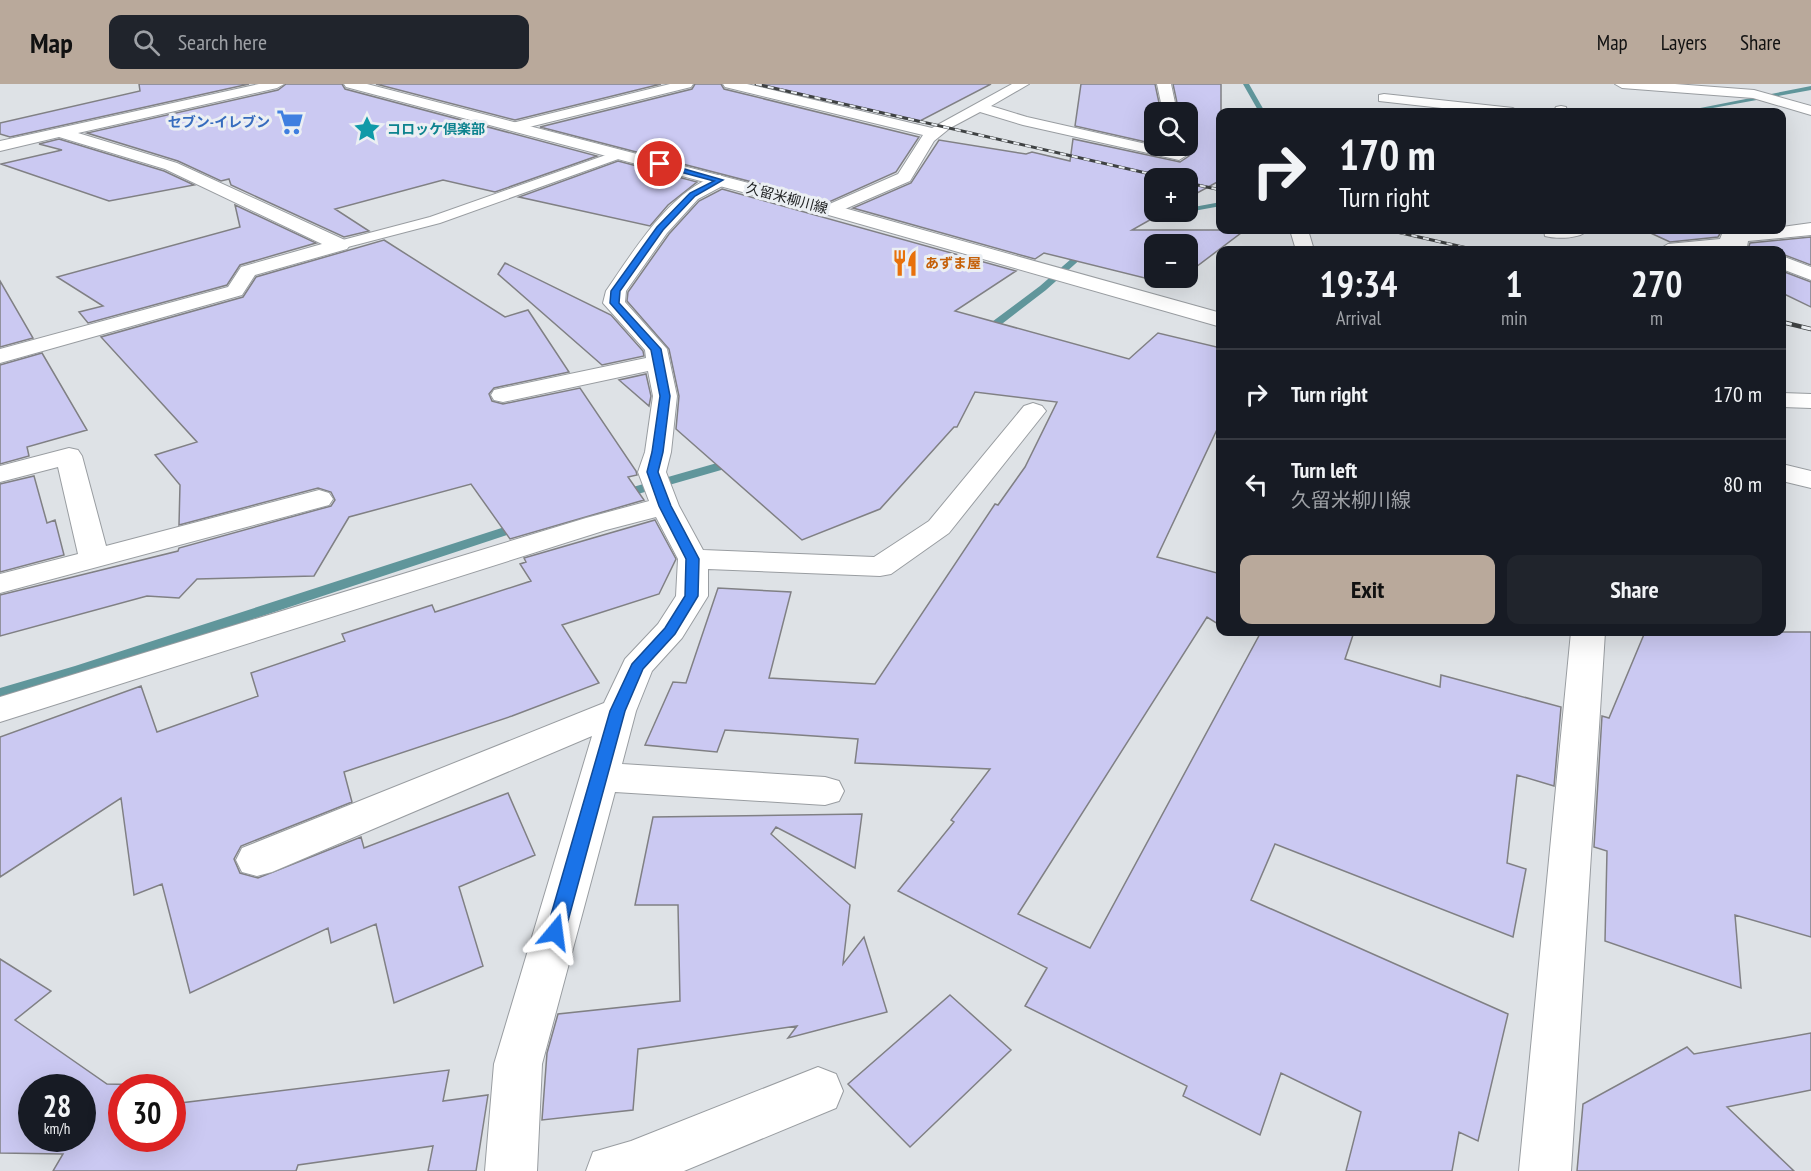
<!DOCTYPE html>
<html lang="en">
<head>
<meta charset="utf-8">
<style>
	body { margin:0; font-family:"PT Sans Narrow","Noto Sans JP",sans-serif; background:#20242c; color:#f1f3f6; height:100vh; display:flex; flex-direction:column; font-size:22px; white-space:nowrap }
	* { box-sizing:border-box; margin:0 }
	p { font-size:20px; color:#9ea1a6 }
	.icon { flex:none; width:33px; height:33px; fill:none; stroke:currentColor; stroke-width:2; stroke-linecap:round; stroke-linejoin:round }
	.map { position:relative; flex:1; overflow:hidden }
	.details { position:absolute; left:1216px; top:162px; width:570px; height:390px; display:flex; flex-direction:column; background:#171b24; border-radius:12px; box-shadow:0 6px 24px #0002 }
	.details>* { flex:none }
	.guide { position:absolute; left:1216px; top:24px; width:570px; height:126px; border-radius:12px; box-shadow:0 6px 24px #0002; background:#171b24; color:#f1f3f6; overflow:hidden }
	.tools { position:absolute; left:1144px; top:18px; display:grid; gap:12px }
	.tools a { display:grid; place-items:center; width:54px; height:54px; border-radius:12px; background:#171b24; box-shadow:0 6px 24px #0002; font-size:30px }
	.speed { position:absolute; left:18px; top:990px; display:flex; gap:12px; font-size:30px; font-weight:700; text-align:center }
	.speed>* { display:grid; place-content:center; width:78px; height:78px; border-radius:50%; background:#171b24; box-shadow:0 6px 24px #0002; line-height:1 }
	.speed small { font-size:15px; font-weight:400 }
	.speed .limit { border:9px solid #d22; background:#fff; color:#111 }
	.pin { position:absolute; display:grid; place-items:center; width:51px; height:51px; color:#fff; margin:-26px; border:3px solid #fff; border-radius:50%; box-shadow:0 2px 6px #0007 }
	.me { position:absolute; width:66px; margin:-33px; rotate:16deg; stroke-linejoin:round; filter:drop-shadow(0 0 4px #0008) }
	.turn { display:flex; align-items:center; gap:21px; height:126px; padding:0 24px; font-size:27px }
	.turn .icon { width:78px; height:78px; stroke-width:2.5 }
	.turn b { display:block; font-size:42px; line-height:51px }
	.eta { display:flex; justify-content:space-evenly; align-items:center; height:102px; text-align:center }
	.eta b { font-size:36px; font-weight:700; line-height:42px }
	.primary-button { display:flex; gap:12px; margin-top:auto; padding:12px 24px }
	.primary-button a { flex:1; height:69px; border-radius:12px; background:#b9a99b; color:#111; font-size:24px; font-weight:700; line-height:69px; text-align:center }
	.primary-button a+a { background:#20242c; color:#f1f3f6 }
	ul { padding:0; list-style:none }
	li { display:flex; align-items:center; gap:18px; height:90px; padding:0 24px; border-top:2px solid #363941 }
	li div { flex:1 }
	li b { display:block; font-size:22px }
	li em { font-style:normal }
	header { display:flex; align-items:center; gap:36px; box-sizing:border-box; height:84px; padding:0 30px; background:#b9a99b; color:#111 }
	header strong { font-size:28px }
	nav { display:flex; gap:33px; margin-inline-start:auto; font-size:21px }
	.search { width:420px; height:54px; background:#20242c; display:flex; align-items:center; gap:15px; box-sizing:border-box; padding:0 21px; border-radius:12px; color:#9ea1a6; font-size:22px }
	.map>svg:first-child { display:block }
</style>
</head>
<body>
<header>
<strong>Map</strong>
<div class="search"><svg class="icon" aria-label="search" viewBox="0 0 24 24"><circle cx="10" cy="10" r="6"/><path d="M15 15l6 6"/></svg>Search here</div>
<nav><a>Map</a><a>Layers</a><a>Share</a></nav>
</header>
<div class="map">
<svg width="1811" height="1087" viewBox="0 0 1811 1087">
	<rect width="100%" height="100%" fill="#dee2e6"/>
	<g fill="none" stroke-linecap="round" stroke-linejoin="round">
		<path fill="#60969b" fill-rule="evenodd" d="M1243 0H1249L1265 28H1259Z
			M1811 2V6L1691 28H1680Z
			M1221 118V122L1188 128H1185H1188V124Z
			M1170 128H1184L1138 138 1134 136Z
			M1086 162 1093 164 1046 206 985 253H977V249L1040 202Z
			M738 373 742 374V380L617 416 611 412 612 409Z
			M523 437 530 441 528 444 87 590 0 614V604L75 582Z"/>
	</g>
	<path fill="#cbc9f2" stroke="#808084" stroke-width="1.5" fill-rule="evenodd" d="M139 0H249L10 53 0 50V39L140 7Z
		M286 0H342L345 5 597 72 495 108 443 96 335 125 369 147 344 153 231 101 229 95 221 97 178 77 87 49 278 6Z
		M376 0H661L515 36Z
		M695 0H721L724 5 919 53 896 88 829 118 540 43 692 5Z
		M757 0H991L918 38Z
		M1081 0H1155L1161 28H1155V60L1075 42Z
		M1173 0H1221V96L1188 114V94H1155V128H1164L1132 146H1245L1188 189V160H1155V194H1183L1173 201 1044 169 1035 175 853 124 911 99 939 56 1026 70 1032 68 1070 77 1073 55 1180 78 1189 72 1186 62 1188 28H1179Z
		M59 55 164 87 194 101 109 117 1 80 62 66 39 60Z
		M618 77 697 98 668 121 650 142 519 113Z
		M722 105 1016 187 955 227 1129 275 1158 249 1221 264V337L1157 473 1221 490V542L1207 533 1018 830 1090 864 1261 548H1354L1345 575 1440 603 1441 591 1561 623 1554 702 1517 691 1507 779 1526 785 1513 853 1275 760 1251 816 1508 930 1478 1057 1459 1048 1452 1087H1346L1361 1028 1281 989 1260 1051 1183 1012 1187 1002 1025 922 1047 884 898 807 954 738 951 736 990 685 855 679 858 655 725 646 717 668 645 661 673 598 686 599 718 504 791 508 769 594 875 600 995 420 998 421 1025 383 1057 318 975 308 957 343H954L880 425 802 456 676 345 679 312 669 265 627 217 628 208 669 150 699 117Z
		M235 121 316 159 240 181 227 201 88 239 79 228 103 222 57 193 240 143Z
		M1644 146H1736L1721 148 1718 153 1670 158Z
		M1811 153V181L1782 170V166H1743L1748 165 1750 159Z
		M384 156 505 233 528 226 569 288 494 304 489 310 492 317 503 320 580 304 636 387 637 391 628 393 644 416 510 455 471 400 349 433 314 492 197 495 179 514 147 512 0 552V511L178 467 179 464 331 422 335 416 331 408 318 404 179 441 180 401 155 371 197 358 101 253 243 213 256 193Z
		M505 179 611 231 643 267 644 272 602 281 498 190Z
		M1782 187 1811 198V223L1782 209Z
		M0 197 33 254 0 263Z
		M42 269 87 346 27 363 29 372 0 380V281Z
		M646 290 651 312 649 322 619 296Z
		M34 392 47 439 55 436 64 471 0 488V400Z
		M655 436 676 475 659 510 562 541 599 599 512 632 344 688 352 718 241 762 234 775 240 789 258 794 361 753 364 764 508 709 535 771 459 803 483 882 394 919 376 840 331 859 328 844 190 909 162 800 134 811 121 714 0 793V653L141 602 157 648 258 612 251 589 345 557 342 550 432 521 435 528 531 497 520 480 526 478 524 474Z
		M1645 548H1811V853L1735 831 1741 904 1605 857 1607 767 1594 763 1602 632 1609 634Z
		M862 730 855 784 776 743 771 750 850 821 843 880 864 853 887 928 788 954 797 942 638 965 633 1026 542 1036 547 969 558 930 680 917 678 821H635L653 733Z
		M0 875 51 907 15 936 107 1000 150 1001V1004H122V1054H172V1020L449 986 443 1017 488 1011 476 1087H428L433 1062 298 1081 296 1087H53L63 1070 0 1069ZM32 1004H82V1054H32Z
		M950 911 1011 966 910 1063 848 1000Z
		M1811 949V1006L1727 1023 1794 1087H1577L1583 1020 1687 963 1694 970Z"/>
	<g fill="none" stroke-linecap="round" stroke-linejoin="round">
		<defs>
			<path id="service" d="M620 66 626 70 624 73 440 139 340 165 333 161 335 158 430 133Z"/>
			<path id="minor" d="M259 0H284L277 4 78 49 177 79 347 157 350 161 347 165 255 191 242 211 0 279V265L228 203 241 183 322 160 165 85 59 53 0 67V57Z
				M670 0H693L691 3 517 46 510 42 512 39Z
				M723 0H747L932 44 1012 0H1029L991 22 1027 33 1155 62 1170 64V62H1184L1187 71 1179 76 1023 41 980 28 950 44 934 57 910 97 831 131 825 130 822 126 825 122 898 90 923 51 725 3Z
				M1157 0H1171L1177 28H1163Z
				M1615 0H1675L1754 6 1811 22V31L1753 14 1622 4Z
				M1384 10 1513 24 1520 28H1478L1379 17V11Z
				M1561 22 1566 23 1567 28H1553L1556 23Z
				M720 91 728 96 726 100 698 115 667 149 626 207 625 218 667 265 677 312 671 368 666 388 679 422 703 466 874 473 929 437 1024 322 1033 319 1042 322 1046 327 949 449 891 490 880 492 708 485V512L682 554 652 587 636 627 622 680 825 693 839 697 844 707 839 717 825 721 615 708 542 980 537 1087H485L494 980 592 652 272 788 257 792 242 788 236 776 242 764 604 619 625 575 658 540 676 512 678 475 656 433 606 446 0 638V613L586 434 649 417 638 388 645 368 653 312 648 287 503 318 494 316 491 311 494 306 503 304 646 274 645 266 603 219 606 207C633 168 672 103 720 91Z
				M1811 139V151L1748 157 1747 163 1740 165 1658 166 1668 160 1720 155 1722 150 1729 148 1782 146V143Z
				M1290 146H1308L1314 166H1296Z
				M1544 146H1588C1581 155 1556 155 1545 152Z
				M1782 172 1811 183V196L1782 185Z
				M1782 309 1811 310V324L1782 323Z
				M69 364 78 366 82 372 106 462 319 406 329 409 333 415 329 421 0 509V490L78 470 58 383 0 398V382Z
				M1571 548H1605L1571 1087H1519Z
				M818 983 836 990 843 1007 836 1024 684 1087H586L593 1068 631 1057Z"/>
			<path id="primary" d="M344 0H367L837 122 1221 229V243L825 130 346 3Z
				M1782 380 1811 387V404L1782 397Z"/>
		</defs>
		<use href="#service" stroke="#999da1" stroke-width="2"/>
		<use href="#minor" stroke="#999da1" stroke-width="2"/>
		<use href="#primary" stroke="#999da1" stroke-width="2"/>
		<use href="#service" fill="#fff" fill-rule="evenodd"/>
		<use href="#minor" fill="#fff" fill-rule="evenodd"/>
		<use href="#primary" fill="#fff" fill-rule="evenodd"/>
		<defs>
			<path id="rail-far1" d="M756 0 1168 94
				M1188 99 1221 106
				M1388 146 1476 166"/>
			<path id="rail" d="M1782 238 1811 245"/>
		</defs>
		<use href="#rail-far1" stroke="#3f4243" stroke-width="3"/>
		<use href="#rail" stroke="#3f4243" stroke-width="4.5"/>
		<use href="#rail-far1" stroke="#ebeff3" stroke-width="2" stroke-dasharray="6" stroke-linecap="butt"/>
		<use href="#rail" stroke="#ebeff3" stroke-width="3" stroke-dasharray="10" stroke-linecap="butt"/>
	</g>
	<path fill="#1a73e8" stroke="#114b97" stroke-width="1.5" d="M660 78 723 96 695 112 663 146 620 207 619 219 661 265 670 312 663 368 658 388 671 422 699 475 698 512 675 550 643 585 625 627 565 848 562 853 555 855 549 853 546 848 610 627 632 580 665 544 685 512 686 475 659 422 647 388 652 368 660 312 651 266 610 219 611 207 657 143 690 109 714 97 658 82Z"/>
	<defs>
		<symbol id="supermarket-bare" viewBox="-9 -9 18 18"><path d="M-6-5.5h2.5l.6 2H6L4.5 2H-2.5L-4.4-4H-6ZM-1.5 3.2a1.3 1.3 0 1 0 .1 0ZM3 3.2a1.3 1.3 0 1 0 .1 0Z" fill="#3f7fe0" stroke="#ebeff3" stroke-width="2.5" paint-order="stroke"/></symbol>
		<symbol id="sight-bare" viewBox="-9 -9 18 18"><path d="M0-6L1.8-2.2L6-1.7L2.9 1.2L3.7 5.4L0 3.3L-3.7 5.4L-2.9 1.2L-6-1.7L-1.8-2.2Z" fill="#0f9aa8" stroke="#ebeff3" stroke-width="2.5" paint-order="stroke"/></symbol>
		<symbol id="restaurant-bare" viewBox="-9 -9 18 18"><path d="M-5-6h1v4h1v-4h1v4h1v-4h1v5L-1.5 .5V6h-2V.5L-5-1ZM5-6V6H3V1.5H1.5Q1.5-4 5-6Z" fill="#e8710a" stroke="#ebeff3" stroke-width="2.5" paint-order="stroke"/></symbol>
	</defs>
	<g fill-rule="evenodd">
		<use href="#supermarket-bare" x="271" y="19" width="38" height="38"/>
		<use href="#sight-bare" x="348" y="26" width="38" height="38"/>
		<use href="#restaurant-bare" x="886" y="160" width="38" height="38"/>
	</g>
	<g text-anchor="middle" stroke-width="6" stroke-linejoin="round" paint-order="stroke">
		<g font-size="14" font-weight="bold" fill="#366cbe" stroke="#ebeff3" text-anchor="end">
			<text x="270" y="43">セブン-イレブン</text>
		</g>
		<g font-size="14" font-weight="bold" fill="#0d838f" stroke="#ebeff3" text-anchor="start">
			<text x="387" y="50">コロッケ倶楽部</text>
		</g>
		<g font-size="14" fill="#1b1d1e" stroke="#ebeff3">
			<text transform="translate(787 114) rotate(15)" y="5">久留米柳川線</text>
		</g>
		<g font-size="14" font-weight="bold" fill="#c56008" stroke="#ebeff3" text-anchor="start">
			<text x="925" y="184">あずま屋</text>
		</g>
	</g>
</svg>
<div class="tools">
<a><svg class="icon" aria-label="search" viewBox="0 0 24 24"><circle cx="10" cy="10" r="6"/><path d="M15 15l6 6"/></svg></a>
<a>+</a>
<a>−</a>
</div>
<div class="speed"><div>28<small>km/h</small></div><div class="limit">30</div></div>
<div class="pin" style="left:660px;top:80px;background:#d93025"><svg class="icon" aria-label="arrive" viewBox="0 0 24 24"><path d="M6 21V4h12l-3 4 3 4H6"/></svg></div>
<svg class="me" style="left:555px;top:848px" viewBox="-20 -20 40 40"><path d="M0-17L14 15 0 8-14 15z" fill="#1a73e8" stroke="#fff" stroke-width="4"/></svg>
<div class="guide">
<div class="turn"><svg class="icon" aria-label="right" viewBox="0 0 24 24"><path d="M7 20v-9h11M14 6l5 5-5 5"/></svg><div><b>170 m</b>Turn right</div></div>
</div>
<section class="details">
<div class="eta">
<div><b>19:34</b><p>Arrival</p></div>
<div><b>1</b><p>min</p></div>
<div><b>270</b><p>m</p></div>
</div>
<ul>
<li><svg class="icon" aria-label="right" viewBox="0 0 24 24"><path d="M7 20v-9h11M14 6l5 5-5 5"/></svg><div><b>Turn right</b></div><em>170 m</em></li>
<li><svg class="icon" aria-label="left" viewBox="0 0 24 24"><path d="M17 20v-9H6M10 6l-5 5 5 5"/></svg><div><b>Turn left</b><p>久留米柳川線</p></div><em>80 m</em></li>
</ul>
<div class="primary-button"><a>Exit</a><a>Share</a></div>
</section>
</div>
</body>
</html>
